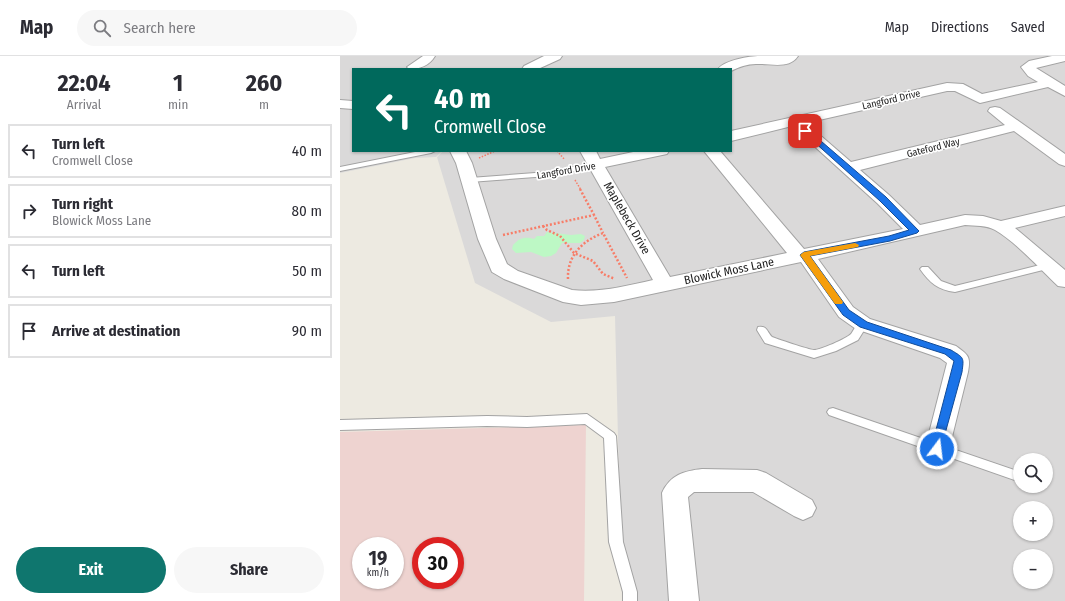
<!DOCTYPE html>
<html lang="en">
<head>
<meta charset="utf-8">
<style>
	body { margin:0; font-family:"Fira Sans Condensed",sans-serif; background:#f7f7f7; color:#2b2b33; height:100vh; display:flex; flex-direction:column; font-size:15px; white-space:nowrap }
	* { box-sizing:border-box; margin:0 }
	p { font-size:13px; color:#7c7c81 }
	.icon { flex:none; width:22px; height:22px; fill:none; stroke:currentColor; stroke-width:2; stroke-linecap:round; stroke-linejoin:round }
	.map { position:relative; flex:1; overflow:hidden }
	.side { display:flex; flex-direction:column; background:#fff; width:340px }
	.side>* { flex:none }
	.top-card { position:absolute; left:12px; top:12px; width:380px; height:84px; border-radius:0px; box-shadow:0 1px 3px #0004; background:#00695c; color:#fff; overflow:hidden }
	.tools { position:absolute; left:673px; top:397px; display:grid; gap:8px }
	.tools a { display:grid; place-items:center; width:40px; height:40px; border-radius:50%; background:#fff; box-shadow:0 1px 3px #0004; font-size:20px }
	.speed { position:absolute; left:12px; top:481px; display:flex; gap:8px; font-size:20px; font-weight:700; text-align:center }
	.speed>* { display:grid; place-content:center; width:52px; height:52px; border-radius:50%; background:#fff; box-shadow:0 1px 3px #0004; line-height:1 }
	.speed small { font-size:10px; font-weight:400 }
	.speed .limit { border:6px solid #d22; background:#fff; color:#111 }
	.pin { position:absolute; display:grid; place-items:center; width:34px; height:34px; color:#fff; margin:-17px; border-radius:8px; box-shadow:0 2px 6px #0006 }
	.me { position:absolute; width:44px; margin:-22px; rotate:15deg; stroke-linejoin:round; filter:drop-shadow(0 0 3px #0008) }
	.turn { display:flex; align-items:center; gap:14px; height:84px; padding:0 16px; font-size:18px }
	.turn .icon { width:52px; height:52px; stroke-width:2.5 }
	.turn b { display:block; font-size:28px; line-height:34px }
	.eta { display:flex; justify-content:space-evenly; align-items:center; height:68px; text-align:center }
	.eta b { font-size:24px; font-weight:700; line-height:28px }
	.button { display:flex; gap:8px; margin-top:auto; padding:8px 16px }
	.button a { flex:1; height:46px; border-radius:24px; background:#0f766e; color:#fff; font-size:16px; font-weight:700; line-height:46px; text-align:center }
	.button a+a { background:#f7f7f7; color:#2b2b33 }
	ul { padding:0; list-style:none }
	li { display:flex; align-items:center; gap:12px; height:54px; margin:0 8px 6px; padding:0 8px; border:2px solid #e1e1e2; border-radius:0px }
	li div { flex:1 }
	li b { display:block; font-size:15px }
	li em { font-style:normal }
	header { display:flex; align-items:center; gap:24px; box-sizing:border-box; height:56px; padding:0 20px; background:#fff; border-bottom:1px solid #e1e1e2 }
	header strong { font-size:19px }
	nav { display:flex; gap:22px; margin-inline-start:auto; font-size:14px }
	.search { width:280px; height:36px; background:#f7f7f7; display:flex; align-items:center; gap:10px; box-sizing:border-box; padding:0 14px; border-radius:22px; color:#7c7c81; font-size:15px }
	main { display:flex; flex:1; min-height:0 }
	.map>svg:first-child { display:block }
</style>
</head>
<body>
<header>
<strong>Map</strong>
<div class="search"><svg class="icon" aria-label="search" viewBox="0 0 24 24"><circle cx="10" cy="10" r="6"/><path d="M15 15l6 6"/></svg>Search here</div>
<nav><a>Map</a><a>Directions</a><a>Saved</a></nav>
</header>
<main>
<section class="side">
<div class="eta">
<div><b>22:04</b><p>Arrival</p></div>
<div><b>1</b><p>min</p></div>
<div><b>260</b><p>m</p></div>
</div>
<ul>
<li><svg class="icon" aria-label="left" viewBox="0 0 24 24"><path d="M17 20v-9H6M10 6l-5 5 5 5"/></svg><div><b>Turn left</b><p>Cromwell Close</p></div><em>40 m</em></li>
<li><svg class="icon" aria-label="right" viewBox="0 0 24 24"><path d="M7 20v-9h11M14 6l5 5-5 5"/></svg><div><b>Turn right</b><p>Blowick Moss Lane</p></div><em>80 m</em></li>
<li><svg class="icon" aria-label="left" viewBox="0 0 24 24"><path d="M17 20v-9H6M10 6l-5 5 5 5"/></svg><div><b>Turn left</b></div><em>50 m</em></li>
<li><svg class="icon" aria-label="arrive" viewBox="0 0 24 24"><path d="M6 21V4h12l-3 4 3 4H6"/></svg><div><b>Arrive at destination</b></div><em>90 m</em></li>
</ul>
<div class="button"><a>Exit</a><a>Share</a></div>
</section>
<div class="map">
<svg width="725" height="545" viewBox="0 0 725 545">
	<rect width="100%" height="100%" fill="#edeae1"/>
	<path fill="#dad9d9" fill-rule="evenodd" d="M0 0H725V545H282L275 260 211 266 135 227 97 101 103 95H391V13H13V95H102L96 101 75 102 0 117ZM680 404H706V430H680ZM680 452H706V478H680ZM680 500H706V526H680Z"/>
	<path fill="#eed3d0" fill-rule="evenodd" d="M246 369 244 545H0V376ZM21 490H55V524H21ZM81 490H115V524H81Z"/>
	<path fill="#bdf8c5" d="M207 176 231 179 241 178 245 180 244 184 240 187H222L216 197 211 200 204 201 191 196 176 197 172 193 173 189C179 182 185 180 194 183L197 180H204Z"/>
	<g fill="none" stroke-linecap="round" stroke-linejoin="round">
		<defs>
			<path id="service" d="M80 95H95L91 97 0 115V111Z
				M257 106 261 108 260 110 209 120 130 126 126 124 130 122 209 116Z
				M708 207 713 210 711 212 615 236C598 234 590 227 580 213L582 211H588L601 225 615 230Z
				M523 265 528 268 518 284 496 295 474 302 425 287 417 274 418 271C427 269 427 276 432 281 434 282 470 294 474 294 480 294 506 283 511 278 515 273 516 266 523 265Z
				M493 352 680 416V426L489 359 487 356 489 353Z
				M247 358 274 377 276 380 283 486 297 536V545H283V536L269 486 264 382 245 368 187 371 147 370 0 374V364L147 360 187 361Z"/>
			<path id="minor" d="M83 0H95C89 10 80 13 69 13L67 11Z
				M204 0H222L220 3 198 13H182L184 10Z
				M420 0H458C449 14 429 7 416 8 407 8 399 11 391 15V13H378C385 4 409 0 420 0Z
				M712 0H725V5L696 12 725 30V40L708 31 640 47 615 35H607L466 67 511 106 665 69 648 55 650 52 655 51 660 52 725 98V110L719 108 674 75 520 114 549 139 580 169 625 159 643 160 661 165 725 150V160L675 172 725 214V231L718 230C700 213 676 186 655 174 647 169 635 170 625 169L478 203 513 251 530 263 616 290C628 299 631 300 628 316L609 393 606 400 597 403 588 400 585 393 607 307 600 302 516 273 499 261 461 206 274 246 241 249 223 246 164 223 152 216 138 183 116 107 110 95H126L132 107 156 183 167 208 178 215 232 234C259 237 286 230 313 224L240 95H256L260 103 298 95H329L327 98 265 111 330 221 447 197 364 95H380L464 193 563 173 537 147 452 70 391 85V75L607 27 623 28 642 38 698 26 688 20 681 11 689 5Z
				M0 44 13 45V53L0 52Z
				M362 413 417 414 426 417 472 444 476 452 472 460 463 464 454 460 413 436H354L348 441 359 545H329L322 437C330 419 344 415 362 413Z"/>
		</defs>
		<use href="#service" stroke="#a3a3a3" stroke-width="2"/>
		<use href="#minor" stroke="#a3a3a3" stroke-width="2"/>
		<path stroke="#f77d68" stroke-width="1.5" stroke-dasharray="1.5 1.5" stroke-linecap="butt" d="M217 95 225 104
			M139 102 155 95
			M235 124 241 134"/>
		<path stroke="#f77d68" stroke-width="2.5" stroke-dasharray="2 2" stroke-linecap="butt" d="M240 133 254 159
			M203 170 207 174 220 180 234 197 253 205 263 218 275 223
			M163 179 254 159 263 177
			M228 223C227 200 242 185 263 177L287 222"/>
		<use href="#service" fill="#fff" fill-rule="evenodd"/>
		<use href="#minor" fill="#fff" fill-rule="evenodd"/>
	</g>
	<path fill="#1a73e8" stroke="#114b97" d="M463 73H467L546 141 579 175 577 177 550 185 470 200 509 254 527 266 611 294C624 302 624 301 622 316L600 396 597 397 593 396 591 393 614 305 605 298 520 271 503 259 460 199 464 196 549 180 569 174 540 145 463 76Z"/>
	<path fill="#f59e0b" d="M515 187 519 189 518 191 470 200 503 246 502 248H495L460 199 464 196Z"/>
	<g text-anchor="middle" stroke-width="3.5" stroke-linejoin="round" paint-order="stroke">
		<g font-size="10" fill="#1c1c1c" stroke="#fff">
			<text transform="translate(551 43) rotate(-13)" y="4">Langford Drive</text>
			<text transform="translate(593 91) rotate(-14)" y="4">Gateford Way</text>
			<text transform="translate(226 114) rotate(-10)" y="4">Langford Drive</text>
		</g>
		<g font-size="12" fill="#1c1c1c" stroke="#fff">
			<text transform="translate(287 162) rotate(60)" y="4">Maplebeck Drive</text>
			<text transform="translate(389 215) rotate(-12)" y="4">Blowick Moss Lane</text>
		</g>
	</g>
</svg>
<div class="tools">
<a><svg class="icon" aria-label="search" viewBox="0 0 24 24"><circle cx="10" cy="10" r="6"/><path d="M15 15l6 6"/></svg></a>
<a>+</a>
<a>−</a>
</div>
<div class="speed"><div>19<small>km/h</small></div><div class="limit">30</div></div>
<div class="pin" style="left:465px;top:75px;background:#d93025"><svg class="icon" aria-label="arrive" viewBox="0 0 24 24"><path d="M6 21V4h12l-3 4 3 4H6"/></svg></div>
<svg class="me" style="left:597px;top:393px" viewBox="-20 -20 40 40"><circle r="17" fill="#1a73e8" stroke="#fff" stroke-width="3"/><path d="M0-11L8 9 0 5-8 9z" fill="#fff"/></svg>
<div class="top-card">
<div class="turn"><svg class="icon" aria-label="left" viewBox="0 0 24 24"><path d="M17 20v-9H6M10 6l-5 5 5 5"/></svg><div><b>40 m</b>Cromwell Close</div></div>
</div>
</div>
</main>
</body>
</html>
